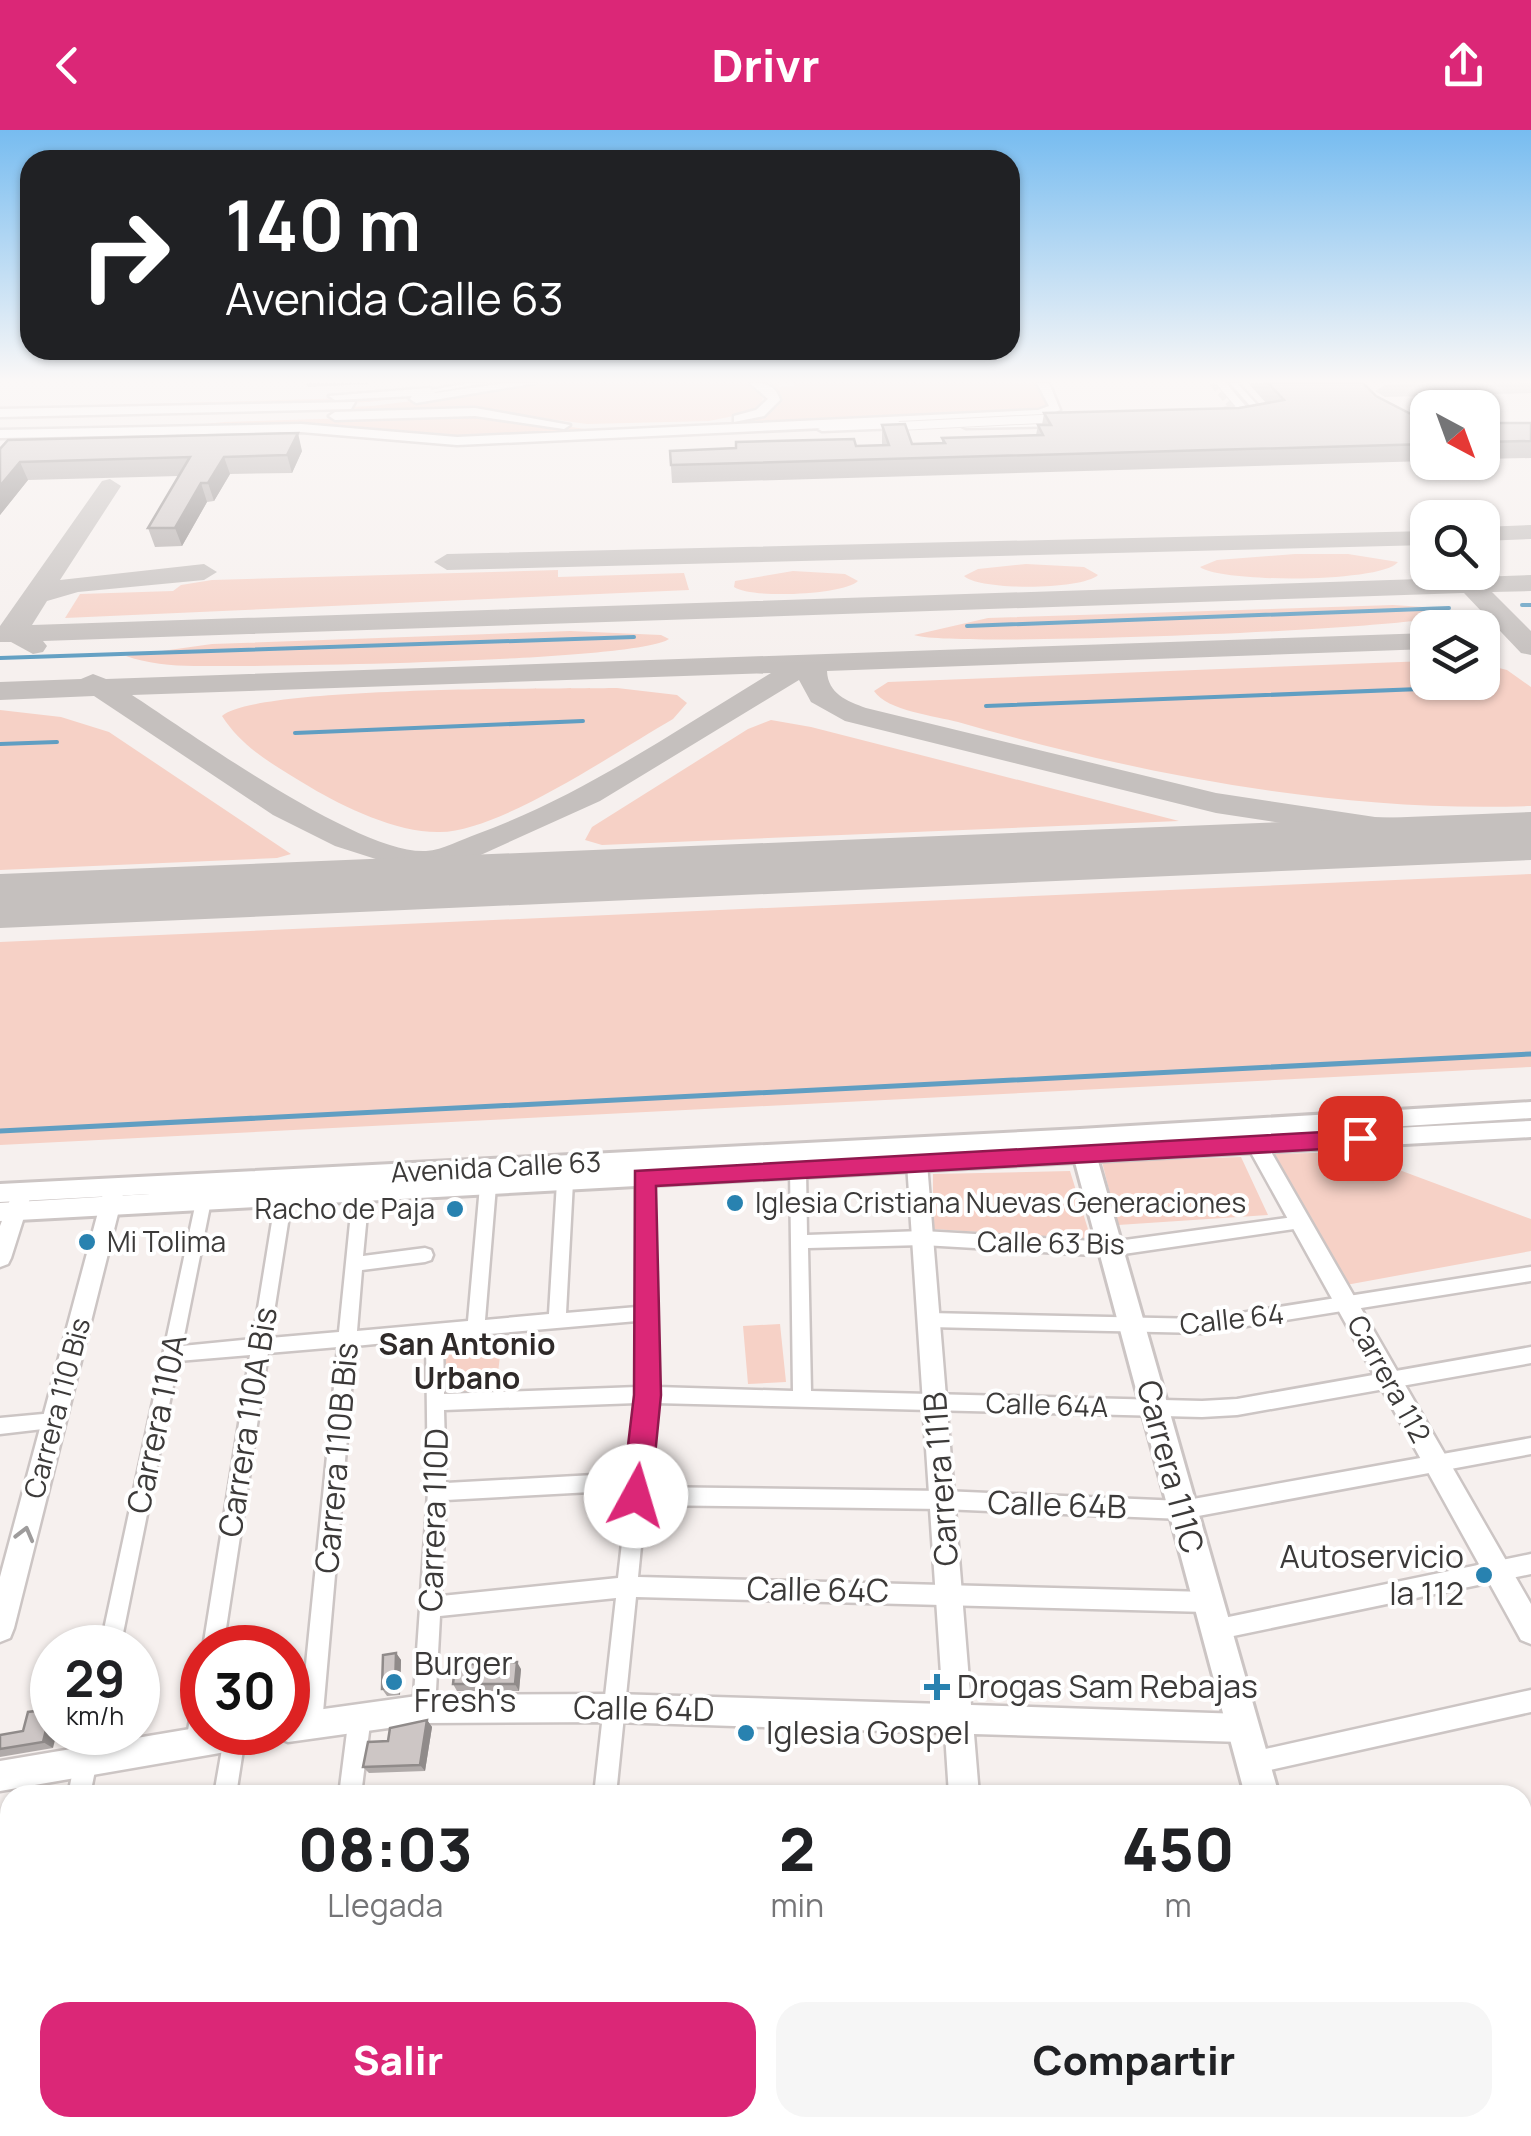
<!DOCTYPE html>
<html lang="es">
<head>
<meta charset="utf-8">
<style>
	body { margin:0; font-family:Manrope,sans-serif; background:#f6f6f6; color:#202124; height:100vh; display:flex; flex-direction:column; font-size:38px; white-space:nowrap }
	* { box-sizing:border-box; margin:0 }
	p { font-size:32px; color:#757577 }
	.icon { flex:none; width:55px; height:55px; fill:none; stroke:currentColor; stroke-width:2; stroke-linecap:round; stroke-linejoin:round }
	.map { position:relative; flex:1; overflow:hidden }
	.panel { position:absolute; left:0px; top:1655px; width:1532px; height:352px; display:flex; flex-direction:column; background:#fff; border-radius:30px 30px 0 0; box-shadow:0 2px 8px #0004 }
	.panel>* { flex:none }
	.guide { position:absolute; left:20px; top:20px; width:1000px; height:210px; border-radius:30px; box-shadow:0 2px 8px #0004; background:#202124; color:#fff; overflow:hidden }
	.needle { width:65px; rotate:139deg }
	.tools { position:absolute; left:1410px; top:260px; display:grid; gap:20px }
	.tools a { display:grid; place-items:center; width:90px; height:90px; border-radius:20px; background:#fff; box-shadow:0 2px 8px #0004; font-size:50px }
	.speed { position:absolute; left:30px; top:1495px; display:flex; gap:20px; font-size:50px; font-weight:700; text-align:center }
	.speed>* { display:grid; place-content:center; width:130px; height:130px; border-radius:50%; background:#fff; box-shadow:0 2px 8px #0004; line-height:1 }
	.speed small { font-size:25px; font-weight:400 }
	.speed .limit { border:15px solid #d22; background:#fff; color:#111 }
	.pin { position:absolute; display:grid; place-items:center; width:85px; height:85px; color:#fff; margin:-42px; border-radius:20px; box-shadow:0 5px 15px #0006 }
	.me { position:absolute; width:110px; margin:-55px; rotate:6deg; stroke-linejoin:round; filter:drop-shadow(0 0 8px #0008) }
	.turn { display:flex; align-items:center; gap:35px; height:210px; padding:0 40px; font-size:45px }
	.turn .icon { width:130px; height:130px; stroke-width:2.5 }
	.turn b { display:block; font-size:70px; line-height:85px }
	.eta { display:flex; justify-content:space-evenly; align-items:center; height:170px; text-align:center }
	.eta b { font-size:60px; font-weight:800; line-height:70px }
	.cta { display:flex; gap:20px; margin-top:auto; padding:20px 40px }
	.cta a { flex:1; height:115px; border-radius:30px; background:#db2777; color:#fff; font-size:40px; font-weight:800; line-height:115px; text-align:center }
	.cta a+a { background:#f6f6f6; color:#202124 }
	header { display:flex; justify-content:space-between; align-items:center; height:130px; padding:0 40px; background:#db2777; color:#fff; font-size:45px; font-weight:800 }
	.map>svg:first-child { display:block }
</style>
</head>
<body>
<header><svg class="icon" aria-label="back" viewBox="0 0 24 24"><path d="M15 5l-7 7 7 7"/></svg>Drivr<svg class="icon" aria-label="share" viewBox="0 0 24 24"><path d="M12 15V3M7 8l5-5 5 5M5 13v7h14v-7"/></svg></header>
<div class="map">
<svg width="1531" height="2006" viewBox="0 0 1531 2006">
	<rect width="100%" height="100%" fill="#f6f0ee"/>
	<path fill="#f6d1c6" d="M555 253H747L763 264 762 272 748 283 709 291 587 294 478 279 149 285 372 276Z
		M762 253H778L780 257 794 256V253H1037L1049 276 1035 283 731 292 773 278 776 274Z
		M422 266 368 272 0 281V278Z
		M485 284 598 301 466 309 349 298 159 299 224 292Z
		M1295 424H1348L1398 432C1382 453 1221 453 1200 437L1217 430Z
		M1026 434 1084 437 1098 445C1082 460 980 461 964 446L978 439Z
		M558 440V447L684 443 689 460 65 488 80 464 173 461 181 455 212 450Z
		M793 441 845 444 858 451C844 465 751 469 734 457L735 451Z
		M1393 475 1440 478 1453 484C1420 500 947 518 914 505L988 488Z
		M570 501 661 505 669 509C636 532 258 537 194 536 173 536 145 533 126 526L212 514Z
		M1427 531 1428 552H1482L1483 534 1507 540 1531 557V676C1338 683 1143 645 958 592 936 586 887 581 874 561L888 552Z
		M617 558 677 565 687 573 673 589C617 621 502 701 440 702 398 703 345 678 310 657 276 636 244 620 222 586 255 556 556 559 617 558Z
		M0 580 61 587 109 602 291 724 277 728 0 740Z
		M771 590 811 597 1179 691 602 715 585 710 592 697 748 599Z
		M1531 744V937L0 1015V812Z
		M1351 1022 1531 1089V1121L1346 1155 1273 1024Z
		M1241 1027 1268 1085 1118 1095 1102 1032Z
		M1070 1041 1091 1109 933 1099V1044Z
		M780 1194 786 1252 748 1254 743 1196Z
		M503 1200 496 1260 443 1266V1205Z"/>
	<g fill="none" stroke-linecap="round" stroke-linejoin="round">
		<path stroke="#609ec2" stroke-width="4" d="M1522 475H1531
			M967 496 1449 478
			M0 528 634 507
			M986 576 1471 557
			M295 603 583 591
			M0 614 57 612"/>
		<path stroke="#609ec2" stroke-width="5" d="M0 1001 1531 924"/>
		<path fill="#c5c0be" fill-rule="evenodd" d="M1531 253V263L1385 267 1375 261 1385 255Z
			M110 349 121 356 60 450 204 434 217 442 204 450 78 462 47 471 32 495 1450 448 1452 442H1473L1477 447 1531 445V461L1492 462 1531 501V525L1521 523 1464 463 43 511 47 516 43 522 33 524 11 512H0V496L102 351Z
			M1531 395V409L1482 411V397Z
			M1428 401V415L447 440 434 432 447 424Z
			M1428 503V519L827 541C828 564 847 571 866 578L1216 663 1375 687 1531 693V713L1375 707 1216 683 845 591 811 572 799 550 600 671 474 728 551 740 556 748 551 756 539 759 428 742 263 771 251 768 245 760 251 752 382 731 335 716 273 685 94 566 0 570V552L81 549 93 544 106 549ZM771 543C676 600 582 666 477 704 462 709 443 720 426 721 360 725 192 604 132 565Z"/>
		<path fill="#c5c0be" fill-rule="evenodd" d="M1531 682V730L0 798V744Z"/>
		<path stroke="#d1ccca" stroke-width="8" stroke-dasharray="8 4" stroke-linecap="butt" d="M1213 253 1234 278 1216 283"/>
		<defs>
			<path id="minor" d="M470 253H485L423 264 419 262Z
				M1230 253H1237L1260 278 1249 289 1242 287 1252 278Z
				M1066 292 1063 296 966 298 962 296 966 294Z
				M901 294 898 298 822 301 818 299 822 297Z
				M798 1033 803 1035 806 1039 807 1105 923 1101 1110 1112 1301 1086 1307 1087 1309 1092 1307 1097 1301 1098 1110 1126 923 1115 808 1118 811 1261 1202 1271 1237 1269 1531 1217V1233L1237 1285 1202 1287 655 1273 647 1357 943 1361 1182 1371 1531 1308V1324L1182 1389 943 1379 645 1375 638 1447 1207 1462 1214 1465 1217 1472 1214 1479 1207 1482 636 1467 616 1665H594L616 1468 440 1486 435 1579 431 1586 424 1590 417 1586 413 1579 428 1362 426 1209 355 1216 322 1594 319 1602 311 1605 303 1602 300 1594 338 1217 268 1223 223 1518H203L250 1225 178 1231 120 1518H100L197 1067H209L211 1071 182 1216 253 1209 276 1067 278 1063H290L292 1067 270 1208 339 1202 353 1063 355 1059H367L369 1063 363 1126 425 1118 431 1120 433 1125 431 1130 425 1132 362 1140 357 1201 468 1191 480 1056 482 1052H494L496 1056 485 1190 549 1184 557 1052 560 1048H570L573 1052 566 1183 637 1177 636 1048 639 1044H649L652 1048 656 1257 793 1261 790 1039 793 1035ZM637 1191 638 1257 444 1264 443 1208ZM637 1273 630 1343 446 1353 444 1280ZM628 1360 618 1448 441 1466 446 1370Z
				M1531 1137V1151L1203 1203 929 1197 923 1195 921 1190 923 1185 929 1183 1203 1189Z
				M54 1283 60 1285 63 1291 60 1297 0 1304V1288Z
				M1531 1424V1444L1214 1510 1207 1507 1204 1500 1207 1493 1214 1490Z
				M1531 1560V1582L1252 1644 1244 1641 1241 1633 1244 1625 1252 1622Z
				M202 1575V1602H210L206 1621 198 1624 190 1621C185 1608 189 1591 194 1578Z
				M360 1575 368 1578 371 1586 361 1665H339L349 1586 352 1578Z
				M81 1602H103L90 1665H68Z
				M225 1602H243L245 1607 236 1665H214Z
				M1531 1714V1736L1522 1738V1716Z
				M1531 1899V1923L1522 1925V1901Z
				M10 1984V1998H23L21 2006H0L1 1988Z
				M162 1998H188L186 2006H160Z
				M313 1998H339V2006H313Z
				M571 1998H597L596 2006H570Z
				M1132 1998H1191L1187 2006H1128Z"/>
			<path id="tertiary" d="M1248 991 1255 994 1531 1474V1514L1521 1510 1238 999Z
				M917 1025 924 1027 927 1033 971 1575 1242 1584 1252 1588 1256 1598 1252 1608 1242 1612 974 1604 979 1665H949L945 1603 614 1592 424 1593 288 1612 278 1608 276 1602H288V1584L424 1565 614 1564 943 1574 907 1033 910 1027Z
				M114 1052 121 1054 124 1060 14 1498 10 1508 0 1512V1447L104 1060 107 1054Z
				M20 1060 27 1062 30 1068 11 1128 8 1134 0 1137V1096L13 1062Z
				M202 1597V1602H274L270 1612 260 1616 0 1661V1631Z
				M975 1998H1009L1010 2006H976Z"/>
			<path id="secondary" d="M1531 972V988L1279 1004 1531 991V1007L1098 1031 1279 1665H1245L1075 1032 0 1091V1073L150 1064 0 1072V1054L1080 999Z
				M1348 1998H1386L1388 2006H1350Z"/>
			<path id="primary" d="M507 253H536L416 273 410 269 412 266 335 270 329 266 430 258 435 263Z
				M750 253C764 252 776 255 780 270L764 286 734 292V286L756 280 768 269Z
				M1037 253H1049L1060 280 1040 288 457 315 301 302 0 308V300L301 294 457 307 1038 280 1049 276Z
				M355 272 351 279 0 287V279Z
				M475 278 570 295 564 299 475 286 335 290 329 286 335 282Z"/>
		</defs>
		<use href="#minor" stroke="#ccc5c4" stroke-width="5"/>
		<use href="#tertiary" stroke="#ccc5c4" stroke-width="5"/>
		<use href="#secondary" stroke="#ccc5c4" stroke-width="6"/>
		<use href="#primary" stroke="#ccc5c4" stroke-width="5"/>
		<use href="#minor" fill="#fff" fill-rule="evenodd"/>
		<use href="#tertiary" fill="#fff" fill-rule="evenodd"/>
		<use href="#secondary" fill="#fff" fill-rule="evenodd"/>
		<use href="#primary" fill="#fff" fill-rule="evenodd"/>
		<defs>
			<path id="minor-bridge" d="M1221 253 1242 278 1228 284
				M899 296 1060 288"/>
		</defs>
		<use href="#minor-bridge" stroke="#ccc5c4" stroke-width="10" stroke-linecap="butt"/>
		<use href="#minor-bridge" stroke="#fff" stroke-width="8"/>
	</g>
	<path fill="#b0aaa9" d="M306 253H368V254L308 257Z
		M1248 253H1363L1376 266 1409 283 1428 287V331L672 353 670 321 882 315V295L912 314 942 313V308L1036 305 1038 295H1042L1044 283 1239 278 1266 273Z
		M1482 293H1531V328L1482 329Z
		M0 319 302 321 292 343 230 344 214 371 207 372 182 416 155 417 148 398 179 346 28 350 0 385Z
		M396 1523 401 1530 400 1565 387 1566 382 1559Z
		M521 1539 519 1561H457L453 1554Z
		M28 1582 53 1618 0 1627V1605L23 1601Z
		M427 1590 432 1597 425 1641 369 1643 363 1637 388 1611Z"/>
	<path fill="#908b8a" d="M298 303 302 321 292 343 287 325Z
		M224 327 230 344 214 371 208 353Z
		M20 332 28 350 0 385V356Z
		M201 353 207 372 182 416 175 398Z
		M396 1523 401 1530 400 1565 395 1558Z
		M517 1532 521 1539 519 1561 515 1554Z
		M51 1579 52 1580V1602H57L53 1618 43 1612Z
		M427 1590 432 1597 425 1641 420 1635Z"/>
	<path fill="#cdc6c5" stroke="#908b8a" stroke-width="2.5" d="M1268 253H1363L1376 266 1409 283 1428 287V314L671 335 670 321 736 318V312L854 309 856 316 889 315 882 295 905 294 912 314 945 313 942 308 1043 305 1038 295H1051L1044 283 1239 278 1284 270Z
		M1482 293H1531V311L1482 312Z
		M298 303 287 325 224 327 208 353H201L175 398H148L190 327 20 332 0 356V319L8 310Z
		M396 1523 395 1558 382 1559 383 1525Z
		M517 1532 515 1554H453L455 1535Z
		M51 1579 43 1612 0 1619V1605L23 1601 28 1582Z
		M427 1590 420 1635 363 1637 368 1612 388 1611 390 1598Z"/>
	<defs><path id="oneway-chevron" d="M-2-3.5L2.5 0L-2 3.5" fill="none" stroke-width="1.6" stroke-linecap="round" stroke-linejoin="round" transform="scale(2.5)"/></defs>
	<use stroke="#9e9c9c" href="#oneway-chevron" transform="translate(25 1404) rotate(-75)"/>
	<linearGradient id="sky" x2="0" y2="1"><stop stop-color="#77bcf0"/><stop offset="0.47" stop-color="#fbf8f7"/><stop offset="1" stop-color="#fbf8f7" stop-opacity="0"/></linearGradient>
	<rect width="1531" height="534" fill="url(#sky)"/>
	<path fill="#db2777" stroke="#8e194d" stroke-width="2.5" d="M1360 1000 1371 1008 1360 1017 656 1056 661 1265 651 1366 647 1376 636 1380 626 1376 622 1366 634 1265 635 1041Z"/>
	<g fill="#2882b0" stroke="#fff" stroke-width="4">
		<circle cx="735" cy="1073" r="10"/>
		<circle cx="455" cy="1079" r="10"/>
		<circle cx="87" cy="1112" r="10"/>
		<circle cx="1484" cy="1445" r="10"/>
		<circle cx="394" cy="1552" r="10"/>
		<path d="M932 1542h10v10h10v10h-10v10h-10v-10h-10v-10h10z"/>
		<circle cx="746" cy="1603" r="10"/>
	</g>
	<g text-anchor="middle" stroke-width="8" stroke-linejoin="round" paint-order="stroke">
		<g font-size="28" fill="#3c3a39" stroke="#fff">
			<text transform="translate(496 1037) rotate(-3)" y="10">Avenida Calle 63</text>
			<text transform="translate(1051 1113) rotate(1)" y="10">Calle 63 Bis</text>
			<text transform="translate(1232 1189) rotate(-6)" y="10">Calle 64</text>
			<text transform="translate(1389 1249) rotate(61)" y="10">Carrera 112</text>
			<text transform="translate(1047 1275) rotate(2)" y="10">Calle 64A</text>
			<text transform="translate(57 1278) rotate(-75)" y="10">Carrera 110 Bis</text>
		</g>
		<g font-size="28" fill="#3c3a39" stroke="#fff" text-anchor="start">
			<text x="755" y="1083">Iglesia Cristiana Nuevas Generaciones</text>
			<text x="435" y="1089" text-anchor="end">Racho de Paja</text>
			<text x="107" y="1122">Mi Tolima</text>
		</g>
		<g font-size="30" font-weight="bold" fill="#2f2a29" stroke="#fff">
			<text x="467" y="1225">San Antonio<tspan x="467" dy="34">Urbano</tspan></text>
		</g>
		<g font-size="32" fill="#3c3a39" stroke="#fff">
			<text transform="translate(248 1292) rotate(-81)" y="11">Carrera 110A Bis</text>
			<text transform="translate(157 1294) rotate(-78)" y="11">Carrera 110A</text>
			<text transform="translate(337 1328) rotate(-85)" y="11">Carrera 110B Bis</text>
			<text transform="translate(1170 1337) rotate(75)" y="11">Carrera 111C</text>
			<text transform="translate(941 1349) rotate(-94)" y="11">Carrera 111B</text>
			<text transform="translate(1057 1375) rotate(2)" y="11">Calle 64B</text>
			<text transform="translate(434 1390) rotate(-88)" y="11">Carrera 110D</text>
			<text transform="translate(818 1460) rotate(1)" y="11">Calle 64C</text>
			<text transform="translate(644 1579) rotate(1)" y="11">Calle 64D</text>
		</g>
		<g font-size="32" fill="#3c3a39" stroke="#fff" text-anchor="start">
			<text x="1464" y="1438" text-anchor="end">Autoservicio<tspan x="1464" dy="37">la 112</tspan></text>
			<text x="414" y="1545">Burger<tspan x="414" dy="37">Fresh's</tspan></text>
			<text x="957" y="1568">Drogas Sam Rebajas</text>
			<text x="766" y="1614">Iglesia Gospel</text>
		</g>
	</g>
</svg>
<div class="tools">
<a><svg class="needle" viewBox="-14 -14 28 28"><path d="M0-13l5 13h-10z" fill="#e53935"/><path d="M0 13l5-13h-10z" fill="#757577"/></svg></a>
<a><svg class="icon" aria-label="search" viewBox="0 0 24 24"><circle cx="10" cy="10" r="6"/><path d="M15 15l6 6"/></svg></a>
<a><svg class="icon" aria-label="layers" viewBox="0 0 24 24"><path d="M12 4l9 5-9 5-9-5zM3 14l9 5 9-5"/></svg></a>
</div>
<div class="speed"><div>29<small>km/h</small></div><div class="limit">30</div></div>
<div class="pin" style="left:1360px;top:1008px;background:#d93025"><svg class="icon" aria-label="arrive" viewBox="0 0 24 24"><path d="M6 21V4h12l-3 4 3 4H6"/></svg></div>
<svg class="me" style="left:636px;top:1366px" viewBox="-20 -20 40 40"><circle r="19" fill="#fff"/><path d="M0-13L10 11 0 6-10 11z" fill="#db2777"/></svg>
<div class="guide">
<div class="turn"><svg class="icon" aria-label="right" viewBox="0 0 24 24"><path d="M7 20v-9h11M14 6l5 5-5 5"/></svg><div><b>140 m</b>Avenida Calle 63</div></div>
</div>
<section class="panel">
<div class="eta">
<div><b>08:03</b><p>Llegada</p></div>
<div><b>2</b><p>min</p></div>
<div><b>450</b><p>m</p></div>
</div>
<div class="cta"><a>Salir</a><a>Compartir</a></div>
</section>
</div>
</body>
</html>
